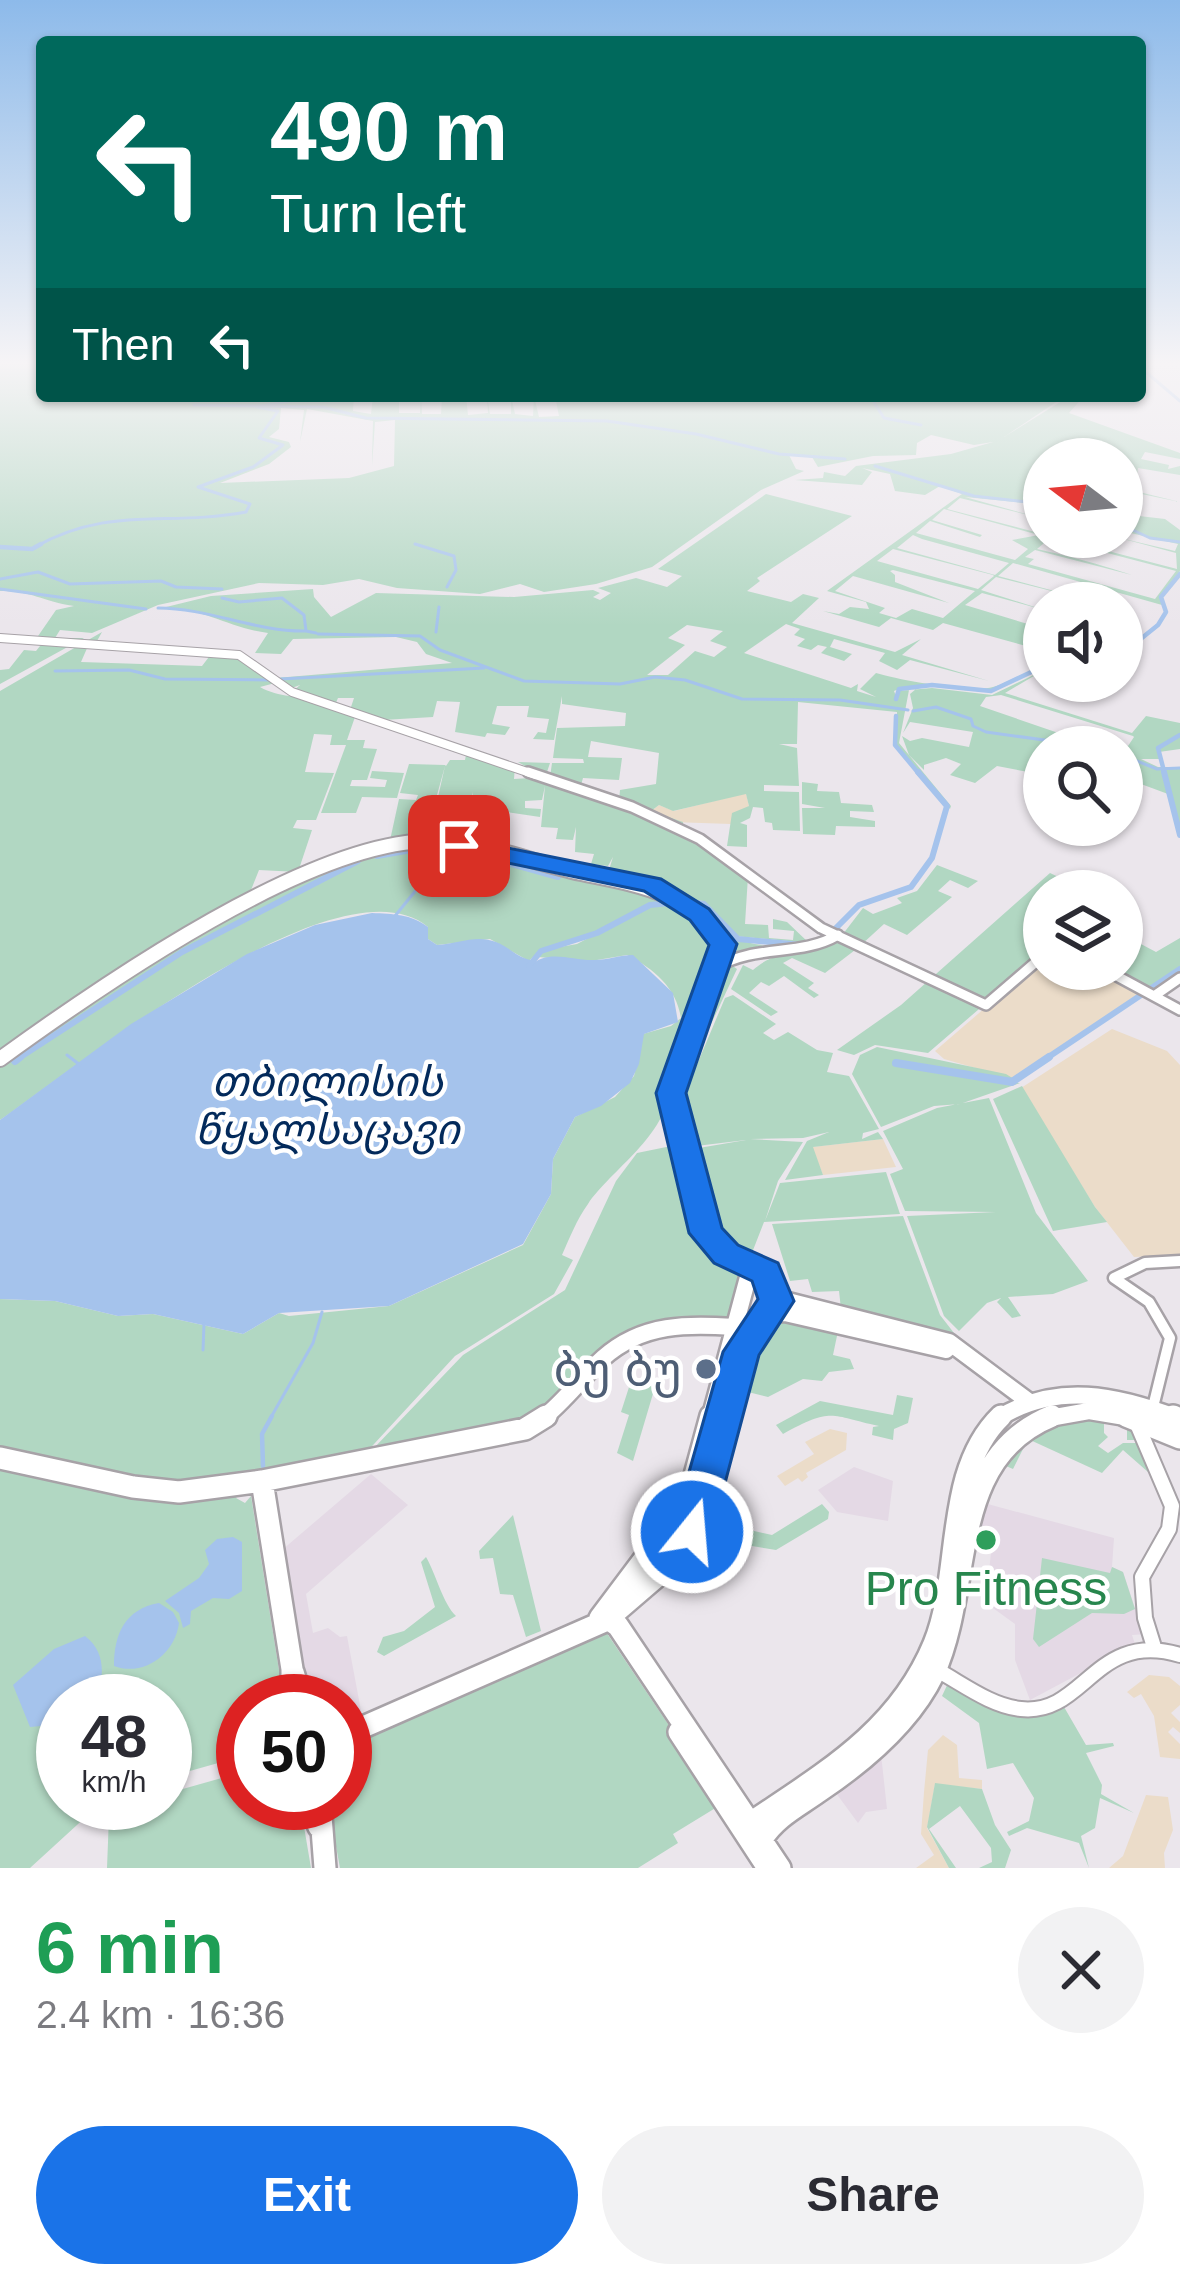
<!DOCTYPE html>
<html lang="en">
<head>
<meta charset="utf-8">
<style>
	body { margin:0; font-family:Helvetica,"Noto Sans Georgian",sans-serif; background:#f2f2f3; color:#2b2b33; height:100vh; display:flex; flex-direction:column; font-size:45px; white-space:nowrap }
	* { box-sizing:border-box; margin:0 }
	p { font-size:39px; color:#7c7c81 }
	.icon { flex:none; width:66px; height:66px; fill:none; stroke:currentColor; stroke-width:2; stroke-linecap:round; stroke-linejoin:round }
	.map { position:relative; height:1868px; overflow:hidden }
	.drawer { display:flex; flex-direction:column; background:#fff; flex:1 }
	.drawer>* { flex:none }
	.banner { position:absolute; left:36px; top:36px; width:1110px; height:366px; border-radius:12px; box-shadow:0 3px 9px #0004; background:#00695c; color:#fff; overflow:hidden }
	.needle { width:78px; rotate:286deg }
	.controls { position:absolute; left:1023px; top:438px; display:grid; gap:24px }
	.controls a { display:grid; place-items:center; width:120px; height:120px; border-radius:50%; background:#fff; box-shadow:0 3px 9px #0004; font-size:60px }
	.speed { position:absolute; left:36px; top:1674px; display:flex; gap:24px; font-size:60px; font-weight:700; text-align:center }
	.speed>* { display:grid; place-content:center; width:156px; height:156px; border-radius:50%; background:#fff; box-shadow:0 3px 9px #0004; line-height:1 }
	.speed small { font-size:30px; font-weight:400 }
	.speed .limit { border:18px solid #d22; background:#fff; color:#111 }
	.pin { position:absolute; display:grid; place-items:center; width:102px; height:102px; color:#fff; margin:-51px; border-radius:24px; box-shadow:0 6px 18px #0006 }
	.me { position:absolute; width:132px; margin:-66px; rotate:17deg; stroke-linejoin:round; filter:drop-shadow(0 0 9px #0008) }
	.turn { display:flex; align-items:center; gap:42px; height:252px; padding:0 36px; font-size:54px }
	.turn .icon { width:156px; height:156px; stroke-width:2.5 }
	.turn b { display:block; font-size:84px; line-height:102px }
	.then { display:flex; align-items:center; height:114px; padding:0 36px; background:#0003; gap:24px; font-size:45px }
	.round { display:grid; place-items:center; flex:none; width:126px; height:126px; border-radius:63px; background:#f2f2f3 }
	.head { display:flex; align-items:center; justify-content:space-between; height:204px; padding:0 36px }
	h1 { font-size:72px; font-weight:800; line-height:90px; color:#1e9e55 }
	.action { display:flex; gap:24px; margin-top:auto; padding:24px 36px }
	.action a { flex:1; height:138px; border-radius:72px; background:#1a73e8; color:#fff; font-size:48px; font-weight:800; line-height:138px; text-align:center }
	.action a+a { background:#f2f2f3; color:#2b2b33 }
	.map>svg:first-child { display:block }
</style>
</head>
<body>
<div class="map">
<svg width="1180" height="1868" viewBox="0 0 1180 1868">
	<rect width="100%" height="100%" fill="#ebe6ec"/>
	<path fill="#e4d9e5" d="M854 1467 893 1481 888 1521 837 1512 818 1490Z
		M371 1474 408 1505 306 1594 313 1633 328 1628 340 1637 347 1636 362 1716 345 1725V1701H307L282 1550Z
		M984 1503 1114 1538 1112 1567 1123 1572 1135 1608 1142 1609 1147 1634 1132 1635 1135 1644 1030 1700 1015 1660V1624L986 1603 991 1552 976 1551Z
		M881 1754 887 1809 866 1812 858 1823 833 1789Z"/>
	<path fill="#ebdcc9" d="M746 793 749 806 731 824 672 822 650 812 659 805 674 811Z
		M1044 957V969H1101L1143 992 1014 1079 944 1059 935 1051Z
		M1112 1029 1167 1051 1180 1065V1255L1134 1257 1095 1207 1021 1088Z
		M883 1139 896 1167 823 1175 812 1147Z
		M830 1429 847 1433 846 1450 806 1473 808 1477 802 1482 798 1478 785 1486 777 1476 814 1454 805 1442Z
		M1149 1675 1169 1677 1180 1686V1705L1171 1713 1180 1722V1733L1173 1727 1168 1732 1180 1744V1759L1160 1757 1154 1716 1141 1694 1134 1698 1127 1692Z
		M943 1735 957 1745 959 1778 982 1780V1789L935 1784 927 1828 949 1868H916L934 1855 921 1834 924 1792 928 1750Z
		M1146 1795 1168 1797 1173 1830 1164 1853 1165 1868H1109L1123 1856Z"/>
	<path fill="#b1d7c2" fill-rule="evenodd" d="M0 364H42V396H354L353 411 371 414 373 396H399V413H420L421 396 422 414H441L442 396H466L468 415 488 413 487 396 490 414H511V396L515 414 533 416 534 396 539 417 559 416 555 396H868L884 418 870 396H1065L1004 437 1070 396H1084L1069 413 1180 453V459L1145 452 1141 459 1169 465 1168 469 1180 466V475L1138 468 1135 491 1180 502 1122 490V459H1044V486L1034 485 1028 497 1044 500V505L965 497 1044 519 960 498 947 509 1177 569 1176 553 1116 537 1175 551 1178 544 1122 531V514L1165 519 1180 530V571L1161 596 1162 605 1013 563 998 576 1099 603 996 577 981 590 1044 610 982 593 965 605 1044 629V651L943 623 933 630 891 618 879 627 823 611 839 614 850 607 869 609 866 602 827 591 962 494 940 486 925 495 895 491 890 474 862 468 872 472 862 485 795 480 823 478 824 472 845 476 856 466 951 454 993 442 974 445 931 435 917 443 916 455 873 456 818 467 812 457 789 455 796 469 804 471 761 490 652 567 596 584 544 592 520 584 480 594 397 588 359 579 323 585 259 583 158 605 92 633 60 630 55 638H84L0 684V670L9 669 24 650 36 651 44 641 36 639 56 610 74 606C40 601 34 591 0 591ZM281 408 304 410 300 442 307 409 373 421 372 466 375 422 395 420 394 466 349 478 220 483 269 464 291 447 289 442 269 437 279 429ZM944 509 1039 535 1012 540 1028 549 1015 560 916 533 930 521 980 537 982 535 932 520ZM913 535 922 539 1009 563 995 575 897 548ZM1050 538 1176 571 1155 599 1028 564 1034 559 1025 557 1035 550 1132 575C1095 563 1072 557 1037 549ZM893 549 993 575 994 576 978 589 877 561ZM893 570 975 591 943 618 912 609 896 618 879 613 885 608 835 591 853 576 949 603 895 582V575L890 571Z
		M766 494 852 516 757 578 760 581 747 591 791 602 803 594 819 598 792 623 895 652 921 639 902 655 989 681 910 660 897 670 879 661 885 653 834 639 830 647 852 654 844 661 821 653 827 647 818 645 811 650 797 646 805 639 794 635 800 629 786 624 744 653 851 688 858 684 857 691 876 697 860 689 876 673C898 680 972 693 993 687 1006 684 1017 675 1030 672 1018 678 1006 687 993 690 960 696 927 676 894 691L897 699 898 691 932 688 992 695 1044 670 1005 693 1132 733 1146 716 1180 723V749L1159 752 1158 746 1159 759H1141L1158 767H1180V828L1166 772 1168 794 1122 777V747H1044V775L997 766 975 783 950 775 961 764 946 758 924 765V770L909 755 902 736 910 741 922 738 969 747 973 732 910 722 903 733 913 708 910 694 916 689 909 690 899 743 951 806 950 809 897 746V712L798 702 797 744H779L797 748 799 786 764 785V791L799 792 800 831 773 830 772 823 765 822 763 808 753 807 750 818 740 823 747 825V847L727 846 732 813 749 806 746 794 673 811 659 805 651 811 683 822V829L645 814 702 842 748 876 745 924 768 925 769 938 793 940 794 931 773 929V919L787 922 809 943 734 936 703 901 697 900 730 937C761 949 813 953 838 929 822 954 792 943 766 945 755 946 749 951 738 952L685 902 690 899 608 873 613 857 608 866 591 864 594 854 575 852 576 827 573 840 556 839 558 828 541 827 545 786 542 800 525 801V808L541 809 540 817 471 807 473 792 468 807 436 806 445 766 434 806H415L408 831 427 833 425 839 389 845 399 799 416 800 418 795 400 793 409 764 445 765 446 766 450 760H465L467 750 515 766 514 779 530 778 532 770 518 762 550 763 546 775 550 777 552 763H584L583 759 553 758 557 728 625 726 626 713 562 704V696L554 740 533 739 538 732 546 733 549 719 527 717 529 706H497L492 724 510 727 505 735 487 733 485 737 455 732 460 702 437 701 433 717 383 720 350 710 354 698H338L335 705 327 702 326 706 356 714 347 740H365L363 748 377 749 367 780H352L350 786 385 787 387 780 370 778 372 771 404 773 397 798 362 797 356 813H321L346 745H330L332 735 314 734 305 772 334 773 316 820H297L293 828 312 830 298 872 259 870 245 905 114 979 0 1057V691L102 632 97 641 116 644 88 646 81 662 202 666 212 653C238 655 259 662 275 683L260 687C279 698 299 695 321 702L293 691 300 685 289 689 276 678 452 663 426 654 417 642 396 637 293 639 281 654 255 653 268 633C228 628 206 608 162 608L211 596 313 589 314 597 331 617 376 593 514 597 593 590 600 593 593 597 600 600 611 593 598 588 636 578 667 587 682 576 658 569ZM687 625 723 631 710 641 727 647 714 657 695 651 668 675H647L685 645 668 638ZM1001 695 1133 736 1134 737 1128 746 1081 731 1073 738 980 706 986 697ZM591 741 659 753 656 784 620 790 619 801 555 779 581 785 583 778 619 780 622 758 588 757Z
		M802 782 818 784 817 791 839 792 841 803 872 805 874 812 850 811V817L875 821V827L836 826 835 835 803 834 802 808H825L802 804Z
		M437 842 676 900C644 904 626 920 597 932 573 941 546 942 529 961L490 939 437 945 428 939V927C338 853 73 1071 0 1120V1061L104 989 265 896 339 862Z
		M937 865 978 881 968 888 950 880 938 891 952 897 907 935 884 924 861 945 843 934 863 908 873 914 902 903 897 898 917 891Z
		M1050 873 1088 891H1044V953L928 1053 875 1045 854 1055 837 1050 901 1005Z
		M680 902 721 945 715 965 690 1003 668 1079C676 1130 612 1168 588 1204 576 1221 570 1237 562 1255L573 1260 554 1294 455 1356 363 1456 166 1486 0 1448V1299L55 1301 118 1316 153 1314 243 1334 279 1313 289 1316 389 1306 523 1245 551 1194 553 1159 575 1117 615 1097 634 1076 643 1034 671 1026 681 1018C676 987 654 969 627 955L591 961 537 957 543 950 577 944 649 906Z
		M1122 934 1156 952 1180 938V967L1147 990 1107 969H1122Z
		M837 940 859 947 825 973 792 958 783 963 814 983 808 988 819 995 814 998 784 976 769 986 761 982 749 993 778 1012 771 1016 731 989 743 965 753 970C778 947 809 955 837 940Z
		M727 962 737 969 703 1041 685 1093 725 998 733 995 776 1024 763 1033 774 1040 788 1032 817 1050 833 1053 827 1072 849 1076 879 1129 863 1133 862 1139 878 1132 883 1139 813 1147 823 1175 785 1180 807 1141 829 1132 803 1138 750 1139 803 1142 778 1181 765 1221 780 1183 886 1172 900 1214 764 1222 748 1263 715 1241 687 1150 746 1140 688 1147 676 1084 718 970Z
		M877 1047 1006 1074 1014 1079 997 1083H1020L960 1104 934 1106 881 1127 852 1074 860 1055Z
		M1022 1086 1095 1207 1107 1222 1053 1231 993 1099Z
		M989 1098 1036 1213 1088 1281 1053 1294 1008 1297 1021 1316 1012 1318 997 1302 1001 1298 987 1303 959 1331 944 1316 907 1216 996 1212 905 1211 890 1174 903 1169 883 1131 937 1108Z
		M681 1144 702 1226 749 1269 736 1321 642 1327 536 1420 373 1449 463 1355 565 1290 616 1181 637 1153Z
		M903 1216 940 1315 954 1333 953 1339 817 1307 841 1309 839 1291 812 1292 808 1279 790 1281 772 1224Z
		M771 1318 838 1331 833 1355 850 1359 854 1369 829 1372 822 1381 803 1379 768 1397 740 1390 751 1348Z
		M631 1381 655 1387 633 1461 617 1453 629 1415 621 1412Z
		M897 1395 913 1398 908 1423 894 1429 893 1440 872 1435 873 1427 879 1426C831 1416 833 1406 783 1434L776 1425 820 1401 893 1415Z
		M1086 1414 1133 1421 1141 1440H1127V1425L1104 1419V1433L1108 1437 1098 1446 1108 1453 1123 1443H1143L1154 1468 1148 1472 1123 1450 1102 1473 1028 1439 1013 1469 999 1463 987 1500 982 1498C995 1440 1029 1421 1086 1414Z
		M0 1464 242 1490 236 1498 245 1503 251 1496 284 1701H243V1756L165 1778V1701H63V1803H101L30 1868H0Z
		M822 1504 829 1512 828 1519 776 1550 728 1542 732 1526 772 1535Z
		M513 1515 541 1631 526 1637 513 1595 500 1594 493 1558 480 1559 479 1551Z
		M426 1557C436 1574 443 1604 456 1616L384 1656 377 1652 383 1637 404 1631 435 1607 421 1562Z
		M1042 1558 1110 1573 1112 1567 1123 1572 1135 1609 1124 1614 1092 1613 1039 1647 1033 1639Z
		M604 1629 722 1804 673 1834 678 1843 638 1868H340L328 1803H345V1742Z
		M950 1679 1009 1708 1060 1700 1086 1745 1113 1743 1114 1746 1086 1753 1102 1785 1101 1794 1134 1813 1100 1798 1095 1828 1081 1836 1089 1868 1079 1843 1027 1828 1009 1836 1007 1832 1029 1821 1034 1798 1013 1763 987 1769 979 1723 942 1696Z
		M243 1772V1803H300L311 1868H107L109 1816 115 1808 165 1803V1794Z
		M935 1783 982 1789 995 1825 1011 1850 1005 1868H979L992 1862 991 1848 960 1806 929 1829 956 1868H949L927 1827Z"/>
	<path fill="#a5c3ec" d="M372 913C393 914 411 914 428 927V939L437 945C457 944 477 934 496 942 511 948 516 957 531 960L530 966C548 948 573 961 594 960 608 960 620 955 633 955L673 993 678 1022 644 1034 639 1064 630 1083 601 1106 575 1117 553 1159 551 1194 523 1244 389 1306 279 1313 243 1334 153 1314 118 1316 55 1301 0 1299V1120L131 1024 247 954 315 925Z
		M233 1537 242 1542V1591L229 1599 213 1598 191 1611 190 1624 183 1628 179 1613 165 1601 199 1578 209 1564 205 1550 217 1539Z
		M159 1603 173 1612 179 1623C175 1655 143 1677 114 1666 114 1634 125 1609 159 1603Z
		M85 1636C106 1652 104 1675 97 1699L63 1701V1724L30 1727 13 1685 54 1649Z"/>
	<g fill="none" stroke-linecap="round" stroke-linejoin="round">
		<path stroke="#a5c3ec" stroke-width="3" d="M1140 367 1180 401
			M194 405 323 407 366 418 607 421 696 434 779 454 845 459
			M875 466 974 496 1044 504
			M1122 525 1150 538 1180 542
			M415 544 454 556 456 570 447 587
			M0 579 38 572 70 584 161 581 176 587 222 589
			M0 589 146 609
			M222 598 239 602 282 598 304 615 306 631 316 633
			M158 608C209 608 255 632 306 631
			M436 632 439 607
			M318 634 420 636 440 650 524 681 620 684 655 677 685 680 742 699 840 700 908 710
			M55 671 129 670 165 679 270 680
			M281 679 484 668
			M913 711 936 707 971 719 973 726 986 732 1095 747
			M1122 755 1157 769 1180 768
			M395 916 425 879 417 851
			M67 1055 80 1065
			M203 1350 204 1324
			M270 1419 313 1343 322 1312"/>
		<path stroke="#a5c3ec" stroke-width="4.5" d="M263 1466 262 1434 272 1416"/>
		<path stroke="#a5c3ec" stroke-width="3" d="M870 396 884 418 921 425
			M35 547C109 505 166 527 246 512L250 504 198 487 253 467 283 445 259 438 278 411 257 407 318 396"/>
		<path stroke="#a5c3ec" stroke-width="4.5" d="M0 547 32 549 41 544
			M1122 654 1158 625 1166 612 1161 597 1180 574
			M896 699 899 689 932 685 991 691 1044 666
			M896 716 895 745 920 775
			M1165 775 1158 748 1180 735"/>
		<path stroke="#a5c3ec" stroke-width="6" d="M1164 772 1180 835
			M436 847 462 860 500 861 558 877
			M377 856 417 849
			M682 901 704 904 738 939 802 945
			M830 934 859 905 911 887 932 858 947 806 918 772
			M529 966 541 951 597 933 650 905 669 903
			M16 1060 182 952 358 861
			M1044 1060 1180 969"/>
		<path stroke="#a5c3ec" stroke-width="8" d="M15 1061 20 1057
			M896 1063 1012 1082 1049 1057"/>
		<defs>
			<path id="minor-far3" d="M0 638 239 655 292 692 536 775"/>
			<path id="minor-far2" d="M528 772 632 807 700 839 821 928 986 1005 1044 955
				M717 967C756 944 800 957 838 935
				M1104 969 1180 1010
				M1154 996 1180 978"/>
			<path id="minor-far1" d="M1153 1407 1170 1338 1149 1302 1114 1278 1145 1263 1180 1261"/>
			<path id="minor" d="M1137 1424 1172 1506 1169 1529 1142 1577 1145 1618 1154 1647
				M937 1670C963 1684 991 1706 1021 1709 1085 1716 1095 1629 1180 1655"/>
			<path id="major-far2" d="M0 1059C99 987 315 836 438 841 487 843 534 863 581 873 639 885 688 891 723 944L682 1060"/>
			<path id="major-far1" d="M683 1057 671 1093 706 1233 726 1254 770 1277
				M776 1298 949 1342 1028 1401
				M770 1314 785 1313 946 1350
				M542 1419C565 1401 582 1377 603 1358 649 1317 701 1326 758 1328
				M710 1419 751 1266
				M723 1419 742 1351 775 1306 770 1277
				M997 1419C1056 1381 1118 1395 1180 1419
				M1044 1419 1089 1411 1137 1419"/>
			<path id="major" d="M1126 1416 1180 1438
				M1173 1416 1180 1419
				M0 1458 133 1487 179 1492 262 1481 525 1429 546 1416
				M262 1481 292 1669V1701
				M606 1617 618 1626 780 1868
				M600 1618 688 1501 711 1416
				M293 1672 302 1701
				M679 1732 768 1868
				M345 1735 605 1621 662 1572 692 1531 724 1416
				M309 1803 319 1827
				M320 1803 325 1868
				M743 1828C819 1776 897 1734 934 1644 963 1574 943 1472 1001 1416
				M762 1839C776 1817 797 1807 818 1792 863 1762 910 1723 934 1673 974 1585 946 1459 1052 1416"/>
		</defs>
		<use href="#minor-far3" stroke="#a7a2a7" stroke-width="10"/>
		<use href="#minor-far2" stroke="#a7a2a7" stroke-width="14"/>
		<use href="#minor-far1" stroke="#a7a2a7" stroke-width="15"/>
		<use href="#minor" stroke="#a7a2a7" stroke-width="18"/>
		<use href="#major-far2" stroke="#a7a2a7" stroke-width="18"/>
		<use href="#major-far1" stroke="#a7a2a7" stroke-width="21"/>
		<use href="#major" stroke="#a7a2a7" stroke-width="26"/>
		<use href="#minor-far3" stroke="#fff" stroke-width="8"/>
		<use href="#minor-far2" stroke="#fff" stroke-width="9"/>
		<use href="#minor-far1" stroke="#fff" stroke-width="10"/>
		<use href="#minor" stroke="#fff" stroke-width="14"/>
		<use href="#major-far2" stroke="#fff" stroke-width="14"/>
		<use href="#major-far1" stroke="#fff" stroke-width="16"/>
		<use href="#major" stroke="#fff" stroke-width="21"/>
	</g>
	<linearGradient id="sky" x2="0" y2="1"><stop stop-color="#8dbaea"/><stop offset="0.58" stop-color="#f6f4f6"/><stop offset="1" stop-color="#f6f4f6" stop-opacity="0"/></linearGradient>
	<rect width="1180" height="626" fill="url(#sky)"/>
	<path fill="#1a73e8" stroke="#114b97" stroke-width="3" d="M459 838 661 879 709 909 737 944 686 1093 722 1228 738 1245 778 1263 794 1301 759 1355 712 1532 706 1544 692 1549 678 1544 672 1532 723 1352 758 1299 752 1281 714 1263 689 1233 656 1093 709 945 690 920 644 891 450 851 446 846 450 840Z"/>
	<circle fill="#5c6f8a" stroke="#fff" stroke-width="4.5" cx="706" cy="1369" r="12"/>
	<circle fill="#2e9e5b" stroke="#fff" stroke-width="4.5" cx="986" cy="1540" r="12"/>
	<g text-anchor="middle" stroke-width="9" stroke-linejoin="round" paint-order="stroke">
		<g font-size="42" font-style="italic" fill="#032a5b" stroke="#fff">
			<text x="327" y="1096">თბილისის<tspan x="327" dy="48">წყალსაცავი</tspan></text>
		</g>
		<g font-size="48" fill="#4e5e75" stroke="#fff" text-anchor="end">
			<text x="682" y="1386">ბუ ბუ</text>
		</g>
		<g font-size="48" fill="#27864d" stroke="#fff">
			<text x="986" y="1605">Pro Fitness</text>
		</g>
	</g>
</svg>
<div class="controls">
<a><svg class="needle" viewBox="-14 -14 28 28"><path d="M0-13l5 13h-10z" fill="#e53935"/><path d="M0 13l5-13h-10z" fill="#7c7c81"/></svg></a>
<a><svg class="icon" aria-label="sound" viewBox="0 0 24 24"><path d="M4 9h4l5-4v14l-5-4H4zM17 9q2 3 0 6"/></svg></a>
<a><svg class="icon" aria-label="search" viewBox="0 0 24 24"><circle cx="10" cy="10" r="6"/><path d="M15 15l6 6"/></svg></a>
<a><svg class="icon" aria-label="layers" viewBox="0 0 24 24"><path d="M12 4l9 5-9 5-9-5zM3 14l9 5 9-5"/></svg></a>
</div>
<div class="speed"><div>48<small>km/h</small></div><div class="limit">50</div></div>
<div class="pin" style="left:459px;top:846px;background:#d93025"><svg class="icon" aria-label="arrive" viewBox="0 0 24 24"><path d="M6 21V4h12l-3 4 3 4H6"/></svg></div>
<svg class="me" style="left:692px;top:1532px" viewBox="-20 -20 40 40"><circle r="17" fill="#1a73e8" stroke="#fff" stroke-width="3"/><path d="M0-11L8 9 0 5-8 9z" fill="#fff"/></svg>
<div class="banner">
<div class="turn"><svg class="icon" aria-label="left" viewBox="0 0 24 24"><path d="M17 20v-9H6M10 6l-5 5 5 5"/></svg><div><b>490 m</b>Turn left</div></div>
<div class="then">Then<svg class="icon" aria-label="left" viewBox="0 0 24 24"><path d="M17 20v-9H6M10 6l-5 5 5 5"/></svg></div>
</div>
</div>
<section class="drawer">
<div class="head"><div><h1>6 min</h1><p>2.4 km · 16:36</p></div><a class="round"><svg class="icon" aria-label="close" viewBox="0 0 24 24"><path d="M6 6l12 12M18 6L6 18"/></svg></a></div>
<div class="action"><a>Exit</a><a>Share</a></div>
</section>
</body>
</html>
